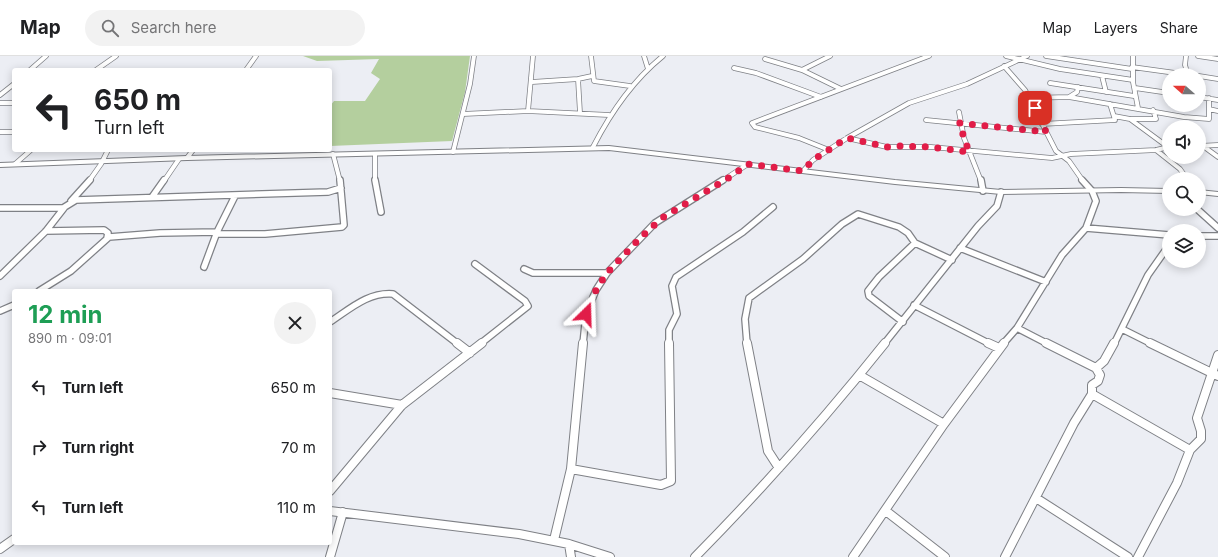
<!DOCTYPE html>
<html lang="en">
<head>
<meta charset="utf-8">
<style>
	body { margin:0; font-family:Inter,sans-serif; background:#f2f2f2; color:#202124; height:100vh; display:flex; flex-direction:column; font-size:15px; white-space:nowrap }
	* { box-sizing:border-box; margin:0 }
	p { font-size:13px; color:#757577 }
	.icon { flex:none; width:22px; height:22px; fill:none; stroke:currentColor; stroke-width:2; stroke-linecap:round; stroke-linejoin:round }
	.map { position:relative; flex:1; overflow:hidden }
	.side { position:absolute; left:12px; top:233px; width:320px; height:256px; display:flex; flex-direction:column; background:#fff; border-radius:4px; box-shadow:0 2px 10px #0003 }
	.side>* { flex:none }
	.guide { position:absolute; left:12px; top:12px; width:320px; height:84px; border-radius:4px; box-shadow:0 2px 10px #0003; background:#fff; color:#202124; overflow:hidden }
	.needle { width:26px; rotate:291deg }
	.fabs { position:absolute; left:1162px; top:12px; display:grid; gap:8px }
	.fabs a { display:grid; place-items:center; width:44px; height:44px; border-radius:50%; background:#fff; box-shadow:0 2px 10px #0003; font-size:20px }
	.pin { position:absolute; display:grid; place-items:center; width:34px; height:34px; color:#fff; margin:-17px; border-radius:8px; box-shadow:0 2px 6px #0006 }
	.me { position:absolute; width:44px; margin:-22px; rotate:22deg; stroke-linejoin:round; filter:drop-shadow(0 0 3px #0008) }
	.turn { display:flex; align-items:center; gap:14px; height:84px; padding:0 16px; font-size:18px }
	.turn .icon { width:52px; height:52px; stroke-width:2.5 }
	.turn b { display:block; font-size:28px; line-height:34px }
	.round { display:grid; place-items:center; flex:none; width:42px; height:42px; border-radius:21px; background:#f2f2f2 }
	.headline { display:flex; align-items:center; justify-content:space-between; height:68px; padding:0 16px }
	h1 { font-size:24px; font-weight:700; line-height:30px; color:#1e9e55 }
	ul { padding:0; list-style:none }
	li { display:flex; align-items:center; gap:12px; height:60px; padding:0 16px }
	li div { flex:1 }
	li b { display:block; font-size:15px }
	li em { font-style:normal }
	header { display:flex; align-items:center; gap:24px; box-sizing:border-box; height:56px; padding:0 20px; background:#fff; border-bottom:1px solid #e0e0e0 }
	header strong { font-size:19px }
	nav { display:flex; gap:22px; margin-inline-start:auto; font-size:14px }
	.search { width:280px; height:36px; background:#f2f2f2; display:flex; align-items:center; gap:10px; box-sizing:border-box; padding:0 14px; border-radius:22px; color:#757577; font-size:15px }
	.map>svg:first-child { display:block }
</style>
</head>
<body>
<header>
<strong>Map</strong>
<div class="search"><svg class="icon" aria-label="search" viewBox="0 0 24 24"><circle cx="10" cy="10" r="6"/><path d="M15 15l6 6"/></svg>Search here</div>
<nav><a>Map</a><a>Layers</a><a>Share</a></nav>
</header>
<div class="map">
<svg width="1218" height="501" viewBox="0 0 1218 501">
	<rect width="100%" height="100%" fill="#eceef4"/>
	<path fill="#b4cf9e" d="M303 0H470L465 36 452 85 330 90V50L334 45H365L380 23 371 17 379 3 317 5Z"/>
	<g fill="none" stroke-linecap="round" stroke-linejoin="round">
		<defs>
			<path id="street-far2" d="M591 0 594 25 630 30
				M644 0 648 13
				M1006 0 1060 13 1133 24
				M1046 0 1132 13
				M1133 0V26L1138 52
				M1186 0 1185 9 1188 19
				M1198 0 1218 3
				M765 3 802 14 841 33
				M1004 10 1025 34 1056 95 1069 105 1083 125
				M1132 11 1190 19
				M734 12 756 17 821 41
				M30 14 46 0
				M96 14 116 0
				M246 14 256 0
				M802 14 830 0
				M1102 20 1106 36
				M1199 20 1218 23
				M578 23 580 57
				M532 26 578 23 592 20
				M1050 27 1134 40
				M1135 32 1169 37
				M0 39 14 28
				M1069 41 1184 61 1209 63V42
				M1199 41 1218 44
				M1029 42 1069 41 1077 36 1078 31
				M0 47H14
				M1209 53 1218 55
				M528 55 533 0
				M959 56 964 82 981 125
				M463 58 528 55 609 59
				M1114 60 1130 63H1156L1153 54
				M1130 63 1168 91
				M926 64 1046 76
				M1042 68 1115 64 1110 48
				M0 76H14
				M847 82 887 91H931L1052 102 1071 98 1156 94 1169 91
				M1199 90 1218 89
				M1203 90 1218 101
				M593 91C611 56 632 25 663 0
				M829 94 799 82 755 71 752 67 929 0
				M1156 94 1180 113 1187 123
				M453 96 470 28 474 0
				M333 98 340 125
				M375 98V125
				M187 102 193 94
				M15 108 31 94
				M803 115 813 104 847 82 909 47 967 28 1027 0
				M89 125 101 108 108 94
				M164 125 179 103
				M722 125 748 108"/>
			<path id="street-far1" d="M375 124 381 156
				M981 124 983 135
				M152 141 164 124
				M71 145 90 124
				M0 152H63L76 144 328 136 341 132
				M1197 153 1218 172
				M1086 172 1169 179
				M46 175 104 174 108 177 107 182
				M217 178H265L342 171 344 169 340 124
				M1199 180H1218
				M960 192 1046 226
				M475 208 525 245 528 250 480 288
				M204 211 217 176 235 140
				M524 213 533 217H607
				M0 220 46 175 64 152
				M39 235 71 215 109 181 160 177 217 176
				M914 249 990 288
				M0 255 14 249
				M330 266C350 253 368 236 393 238L458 288
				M903 266 869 240 868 235 879 221 915 187
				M1017 272 1048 288
				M1122 273 1152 288
				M583 288 586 258 596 234 607 217 655 167 723 124
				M669 288V274L677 258 672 230 676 221 743 176 773 151
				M747 288 745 263 749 242 803 203 842 168 858 158 899 171 908 177 915 187 952 204
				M884 288 978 170 997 150 1001 136
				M1003 288 1017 272 1062 199 1086 172 1096 145 1092 135 1082 124
				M1114 288 1148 219 1167 192 1169 179"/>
			<path id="street" d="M457 287 470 297
				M747 287 768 395 779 412
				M988 287 999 292
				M1046 287 1096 312
				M1150 287 1218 320
				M859 319 944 368
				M330 337 402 349
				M1092 338 1190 394
				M571 413 661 429 671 425 669 287
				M330 435 402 349 482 287
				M1036 442 1128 501
				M330 455 519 478 569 488 610 501
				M886 455 945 501
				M554 484 571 413 583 287
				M569 488 571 501
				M0 493 14 483
				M330 501 343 456
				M695 501C762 433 826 361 885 287
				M853 501 944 368 1004 287
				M1005 501 1074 367 1092 338V329L1098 325 1100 319 1096 312 1104 305 1114 287
				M1138 501 1177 427 1190 394 1201 383V375L1197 362 1218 299"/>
			<path id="secondary" d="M609 90 895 124 1001 134 1121 132 1169 133V137L1121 136 1001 138 895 128 609 94 187 104 0 111V107L187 100Z
				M1199 134 1218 136V140L1199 138Z"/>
		</defs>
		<use href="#street-far2" stroke="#7f8186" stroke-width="5.5"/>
		<use href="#street-far1" stroke="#7f8186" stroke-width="8"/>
		<use href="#street" stroke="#7f8186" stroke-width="10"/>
		<use href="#secondary" stroke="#7f8186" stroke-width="2"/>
		<use href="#street-far2" stroke="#fff" stroke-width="4"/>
		<use href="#street-far1" stroke="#fff" stroke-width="5.5"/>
		<use href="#street" stroke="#fff" stroke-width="8"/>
		<use href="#secondary" fill="#fff" fill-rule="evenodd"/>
	</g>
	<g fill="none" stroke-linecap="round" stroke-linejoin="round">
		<path stroke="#e11d48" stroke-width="7" stroke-dasharray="0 12.6" d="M586 258 596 234 607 217 640 182 662 162 730 121 748 108 803 115 813 104 847 82 887 91 898 90 931 91 969 96 959 67 1046 76 1035 52"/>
	</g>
</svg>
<div class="fabs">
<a><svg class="needle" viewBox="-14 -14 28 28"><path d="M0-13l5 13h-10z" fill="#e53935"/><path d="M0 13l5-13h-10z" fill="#757577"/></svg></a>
<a><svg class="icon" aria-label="sound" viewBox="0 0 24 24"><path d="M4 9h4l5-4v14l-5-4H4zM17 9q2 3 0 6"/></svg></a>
<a><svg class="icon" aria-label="search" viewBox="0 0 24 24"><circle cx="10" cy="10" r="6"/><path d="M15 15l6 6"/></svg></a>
<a><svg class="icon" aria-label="layers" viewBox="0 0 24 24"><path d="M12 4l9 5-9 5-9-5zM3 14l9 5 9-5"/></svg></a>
</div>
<div class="pin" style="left:1035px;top:52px;background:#d93025"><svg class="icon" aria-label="arrive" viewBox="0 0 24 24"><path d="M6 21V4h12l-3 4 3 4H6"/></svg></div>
<svg class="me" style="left:586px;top:258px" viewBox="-20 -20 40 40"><path d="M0-17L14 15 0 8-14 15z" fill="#e11d48" stroke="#fff" stroke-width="4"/></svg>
<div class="guide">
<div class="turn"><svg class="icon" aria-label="left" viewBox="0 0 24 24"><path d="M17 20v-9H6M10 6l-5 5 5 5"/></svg><div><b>650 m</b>Turn left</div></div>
</div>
<section class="side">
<div class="headline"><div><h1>12 min</h1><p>890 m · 09:01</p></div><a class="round"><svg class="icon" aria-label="close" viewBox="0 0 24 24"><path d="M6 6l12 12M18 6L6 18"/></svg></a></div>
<ul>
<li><svg class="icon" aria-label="left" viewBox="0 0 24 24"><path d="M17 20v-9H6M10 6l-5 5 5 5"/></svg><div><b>Turn left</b></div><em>650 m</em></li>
<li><svg class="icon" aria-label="right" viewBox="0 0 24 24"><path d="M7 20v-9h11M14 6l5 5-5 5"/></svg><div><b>Turn right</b></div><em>70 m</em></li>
<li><svg class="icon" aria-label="left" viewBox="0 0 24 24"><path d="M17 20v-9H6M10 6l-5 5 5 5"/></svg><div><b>Turn left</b></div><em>110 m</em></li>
</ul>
</section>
</div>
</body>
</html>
